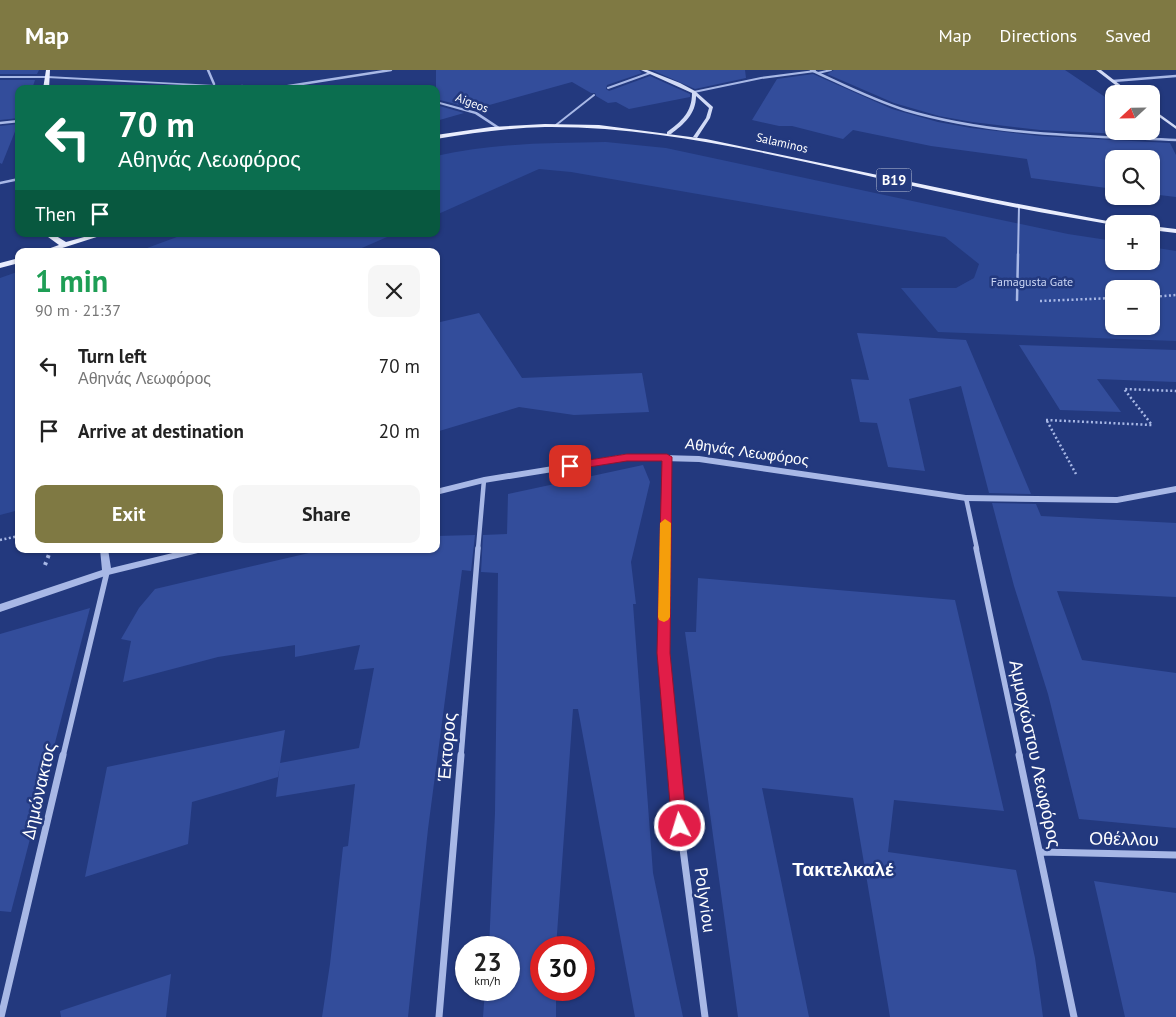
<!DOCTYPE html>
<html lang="en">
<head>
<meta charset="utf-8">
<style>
	body { margin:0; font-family:"PT Sans",sans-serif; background:#f6f6f6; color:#222; height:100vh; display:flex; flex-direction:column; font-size:19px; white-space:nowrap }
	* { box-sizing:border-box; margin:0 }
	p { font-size:16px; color:#767676 }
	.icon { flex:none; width:28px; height:28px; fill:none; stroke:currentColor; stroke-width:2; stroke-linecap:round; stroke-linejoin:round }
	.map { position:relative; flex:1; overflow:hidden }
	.side { position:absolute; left:15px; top:178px; width:425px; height:305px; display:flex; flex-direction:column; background:#fff; border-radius:10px; box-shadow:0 1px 4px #0004 }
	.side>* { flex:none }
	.guide { position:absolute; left:15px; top:15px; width:425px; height:152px; border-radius:10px; box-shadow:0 1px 4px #0004; background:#0b6e4f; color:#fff; overflow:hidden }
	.needle { width:32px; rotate:248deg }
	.buttons { position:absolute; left:1105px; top:15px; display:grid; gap:10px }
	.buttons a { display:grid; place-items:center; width:55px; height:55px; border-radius:10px; background:#fff; box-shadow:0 1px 4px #0004; font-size:25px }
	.speed { position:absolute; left:455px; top:866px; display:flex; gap:10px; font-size:25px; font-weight:700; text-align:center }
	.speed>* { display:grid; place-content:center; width:65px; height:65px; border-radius:50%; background:#fff; box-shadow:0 1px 4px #0004; line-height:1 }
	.speed small { font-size:12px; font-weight:400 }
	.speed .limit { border:8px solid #d22; background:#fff; color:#111 }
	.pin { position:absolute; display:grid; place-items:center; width:42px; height:42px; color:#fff; margin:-21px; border-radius:10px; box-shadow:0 2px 8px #0006 }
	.me { position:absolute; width:55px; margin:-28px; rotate:355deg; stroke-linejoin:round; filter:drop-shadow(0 0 4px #0008) }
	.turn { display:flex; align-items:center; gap:18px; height:105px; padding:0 20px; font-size:22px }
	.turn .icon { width:65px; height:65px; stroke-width:2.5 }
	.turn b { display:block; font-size:35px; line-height:42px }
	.then { display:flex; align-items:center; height:48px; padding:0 20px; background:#0003; gap:10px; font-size:19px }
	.round { display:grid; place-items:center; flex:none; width:52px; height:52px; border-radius:10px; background:#f6f6f6 }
	.head { display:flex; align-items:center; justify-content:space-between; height:85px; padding:0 20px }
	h1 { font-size:30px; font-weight:700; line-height:38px; color:#1e9e55 }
	.cta { display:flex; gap:10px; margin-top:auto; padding:10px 20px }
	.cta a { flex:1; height:58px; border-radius:10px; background:#7f7943; color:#fff; font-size:20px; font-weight:700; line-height:58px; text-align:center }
	.cta a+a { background:#f6f6f6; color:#222 }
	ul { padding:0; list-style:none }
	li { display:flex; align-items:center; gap:15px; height:65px; padding:0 20px }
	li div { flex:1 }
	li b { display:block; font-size:19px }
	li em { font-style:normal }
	header { display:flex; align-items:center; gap:30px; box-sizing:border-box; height:70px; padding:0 25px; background:#7f7943; color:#fff }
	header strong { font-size:24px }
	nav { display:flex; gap:28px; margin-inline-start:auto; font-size:18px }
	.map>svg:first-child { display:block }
</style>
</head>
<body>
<header>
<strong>Map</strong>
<nav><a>Map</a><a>Directions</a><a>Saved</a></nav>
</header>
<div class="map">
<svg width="1176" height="947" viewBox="0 0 1176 947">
	<rect width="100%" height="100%" fill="#23397e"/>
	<path fill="#2d4895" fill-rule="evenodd" d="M606 72 666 78 973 144 1068 164 1114 171V191H1151V177L1176 181V271L938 262 901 218H956L974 208 979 194 945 167 571 102 539 99 436 145V86C492 73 549 73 606 72ZM1114 219H1151V256H1114Z
		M185 164H394L355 181H139Z
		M17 202 19 440 0 445V208Z"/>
	<path fill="#334d9b" d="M0 0H39L37 4H0Z
		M436 0H639L642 3 607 15 606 19 609 21 650 6 690 24V27L629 39 616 32 608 33 596 26 595 23H591L572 12 475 39 436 29Z
		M652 0H745L746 8 695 19Z
		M834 0H1065L1114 33V61H1151V59L1161 66 1040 60 972 52 939 46 894 33 827 4Z
		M813 4 892 39 938 52 971 58 1039 66 1170 73 1176 85V127L1151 124V89H1114V119L1031 108 1027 89 931 76 853 60 843 69 792 56H779L752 50 777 9Z
		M0 10H35L32 19H19V48L0 50Z
		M436 35 464 43 436 51Z
		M18 54 2 94 0 93V56Z
		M479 243 522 308 642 303 649 342 574 345 519 337 436 362V253Z
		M857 263 966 270 1031 424 989 423 961 316 909 329 925 401 888 397 877 353 860 352 851 309 869 310Z
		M1019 275 1176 280V312L1097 309 1121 342 1060 340Z
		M643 395 650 412 631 492 636 534H633L653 803 683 947H635L578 639H573L556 878H541V920H556V947H483L485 920H509V878H489L495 743 498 503 481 502 483 465 507 464 508 424Z
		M992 433 1036 434 1041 446 1176 453V527L1057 521 1082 590 1176 603V758L1079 749 1048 624 1014 516Z
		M475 465 471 501 462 500 428 759 408 947H322L330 894 343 777 348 776 355 714 276 727 280 693 359 678 374 598 354 600 360 575 295 587V575L218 587 123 612 131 571 121 569 139 538 155 519 326 479H436V466Z
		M698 508 955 530 1004 741 894 730 888 782 1016 800 1035 888 1043 947H890L853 728 762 718 809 947H738L685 562H696Z
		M90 538 11 842 0 841V564Z
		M285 660 278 707 192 732 188 774 85 807 107 697Z
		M1094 811 1176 823V947H1125Z
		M171 904 166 947H61L60 941Z"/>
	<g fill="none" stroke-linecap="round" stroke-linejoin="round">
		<path stroke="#a8b8e6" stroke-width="2.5" stroke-dasharray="2 2.5" stroke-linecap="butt" d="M1151 227 1176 225
			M1040 231 1114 228
			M1046 350 1152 355 1124 319 1176 321
			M1047 351 1076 404
			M0 470 19 466"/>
		<path stroke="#a8b8e6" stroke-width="4" stroke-dasharray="3 4.5" stroke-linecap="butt" d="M45 495 51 479"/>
		<path stroke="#a8b8e6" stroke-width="2" d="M818 3 831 0
			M608 18 650 3
			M694 22 761 8 815 1
			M556 55 594 25
			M1018 185 1019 136"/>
		<path stroke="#a8b8e6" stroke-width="2.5" d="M1017 230 1018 184"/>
		<path stroke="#a8b8e6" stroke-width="2.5" d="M208 0 214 14
			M811 0C842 14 873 30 905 40 993 66 1086 66 1176 70
			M1113 11 1176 6
			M242 16 244 19
			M276 18 391 0
			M0 53 19 51
			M0 113 19 109"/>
		<path stroke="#a8b8e6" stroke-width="4.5" d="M966 428 977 479
			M478 479 484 410
			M665 479 667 387"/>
		<path stroke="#a8b8e6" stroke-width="5.5" d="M665 478 663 583 673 686
			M976 478 1020 686
			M63 686 107 502
			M461 686 478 478"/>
		<path stroke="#a8b8e6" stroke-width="7" d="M673 685 680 756 705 947
			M1019 685 1074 947
			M1041 782 1176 785
			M1 947 63 685
			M439 947 461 685"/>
		<path fill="#a8b8e6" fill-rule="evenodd" d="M0 6H47L290 19H261L47 8H0Z
			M436 31 477 42 501 58 498 59 475 44 436 33Z
			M627 384 699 386 966 425 1117 427 1176 416V422L1117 433 966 431 699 392 627 390 484 413 436 425V419L484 407Z
			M100 479H108L111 498 189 479H206L205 481 202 482 108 505 0 542V534L102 500Z"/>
		<path fill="#d1daf5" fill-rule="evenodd" d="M641 0H647L680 13 695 21 713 37 710 48 697 68 693 67 706 48 709 38 696 26C696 44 684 54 671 64H667V62C682 51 692 42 692 23Z
			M1096 0H1101L1132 24H1127Z
			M1151 38 1176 56V59L1151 41Z"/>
		<path fill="#e9edfd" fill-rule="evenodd" d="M46 0H50L49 19H43Z
			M545 54 599 55 706 69 992 129 1123 154H1114V155C1025 141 938 122 851 102 751 80 649 56 545 57 508 58 472 63 436 69V65L491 57Z
			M1151 156 1176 159V163L1151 160Z
			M44 164H53L66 172 95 164H106L53 181H42L59 175Z
			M19 188V193L0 198V193Z"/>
	</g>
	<path fill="#e11d48" stroke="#92132f" d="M627 384H667L672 387 670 583 687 756 685 761 680 763 674 761 672 756 657 583 662 391H627L570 400 565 396 570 393Z"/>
	<path fill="#f59e0b" d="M665 449 671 453 670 547 668 550 664 552 659 550 658 547 660 453Z"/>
	<g text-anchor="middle" stroke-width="5" stroke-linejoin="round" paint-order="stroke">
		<g font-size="12" fill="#fff" stroke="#23397e">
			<text transform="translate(472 33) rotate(21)" y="4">Aigeos</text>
			<text transform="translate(782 73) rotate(13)" y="4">Salaminos</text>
		</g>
		<g font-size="12" fill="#cbd6f5" stroke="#23397e">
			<text x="1032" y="216">Famagusta Gate</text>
		</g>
		<rect fill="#23397e" stroke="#bdc4d8" stroke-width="1" x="876.5" y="98.5" width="35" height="23" rx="4"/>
		<g font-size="14" font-weight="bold" fill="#fff">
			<text x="894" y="115">B19</text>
		</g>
		<g font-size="15" fill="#fff" stroke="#23397e">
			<text transform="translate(747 382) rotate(8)" y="5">Αθηνάς Λεωφόρος</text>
		</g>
		<g font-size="18" fill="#fff" stroke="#23397e">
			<text transform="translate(447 677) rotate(-85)" y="6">Έκτορος</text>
			<text transform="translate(1035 684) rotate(78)" y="6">Αμμοχώστου Λεωφόρος</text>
			<text transform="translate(39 721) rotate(-77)" y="6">Δημώνακτος</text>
			<text transform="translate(1124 769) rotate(1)" y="6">Οθέλλου</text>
			<text transform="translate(705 830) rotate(82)" y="6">Polyviou</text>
		</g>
		<g font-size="19" font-weight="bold" fill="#fff" stroke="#23397e">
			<text x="843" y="806">Τακτελκαλέ</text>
		</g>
	</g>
</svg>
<div class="buttons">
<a><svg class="needle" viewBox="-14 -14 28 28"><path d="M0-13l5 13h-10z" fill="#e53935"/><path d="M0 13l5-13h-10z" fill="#767676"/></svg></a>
<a><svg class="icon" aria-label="search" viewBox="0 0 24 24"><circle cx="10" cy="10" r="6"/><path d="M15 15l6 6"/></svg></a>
<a>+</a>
<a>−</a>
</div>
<div class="speed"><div>23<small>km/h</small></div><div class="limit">30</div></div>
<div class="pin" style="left:570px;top:396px;background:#d93025"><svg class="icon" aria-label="arrive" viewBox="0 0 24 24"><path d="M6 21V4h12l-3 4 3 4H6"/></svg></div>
<svg class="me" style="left:680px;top:756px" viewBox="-20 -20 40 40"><circle r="17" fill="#e11d48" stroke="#fff" stroke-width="3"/><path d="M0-11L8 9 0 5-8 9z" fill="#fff"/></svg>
<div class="guide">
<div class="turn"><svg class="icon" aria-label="left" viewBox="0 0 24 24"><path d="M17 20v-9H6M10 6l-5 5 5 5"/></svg><div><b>70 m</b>Αθηνάς Λεωφόρος</div></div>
<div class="then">Then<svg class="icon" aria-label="arrive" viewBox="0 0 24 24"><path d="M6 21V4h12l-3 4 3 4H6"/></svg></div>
</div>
<section class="side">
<div class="head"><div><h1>1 min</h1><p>90 m · 21:37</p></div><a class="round"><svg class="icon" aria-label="close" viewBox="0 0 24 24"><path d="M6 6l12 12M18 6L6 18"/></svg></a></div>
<ul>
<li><svg class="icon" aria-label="left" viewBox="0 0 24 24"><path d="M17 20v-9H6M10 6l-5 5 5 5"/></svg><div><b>Turn left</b><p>Αθηνάς Λεωφόρος</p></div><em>70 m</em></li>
<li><svg class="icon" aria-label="arrive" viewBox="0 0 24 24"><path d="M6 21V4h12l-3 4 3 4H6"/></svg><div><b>Arrive at destination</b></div><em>20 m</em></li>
</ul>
<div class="cta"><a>Exit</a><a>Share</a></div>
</section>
</div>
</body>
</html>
